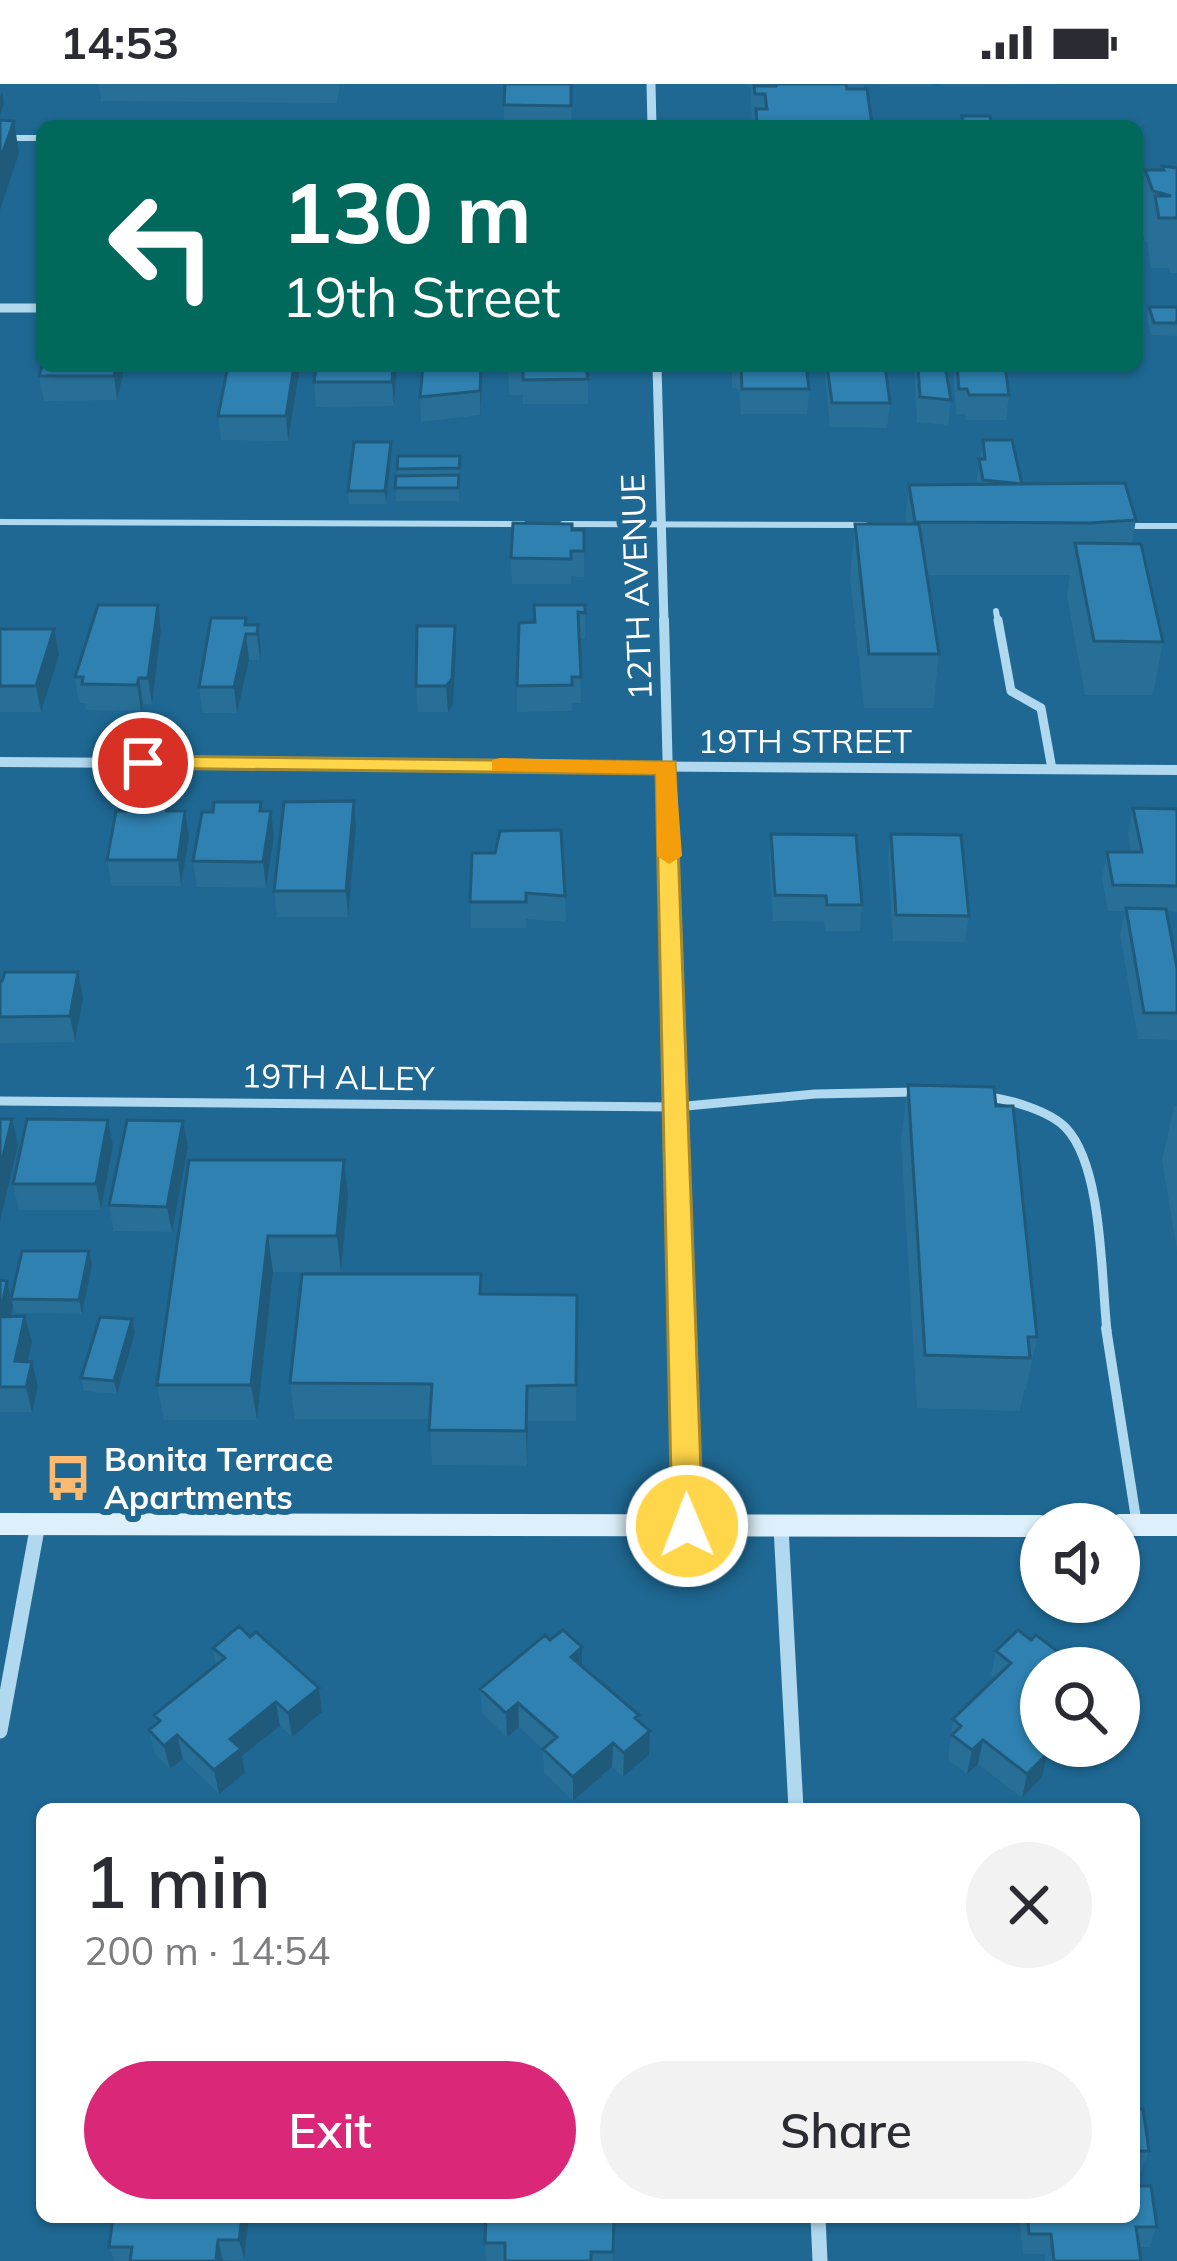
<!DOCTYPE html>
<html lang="en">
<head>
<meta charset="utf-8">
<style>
	body { margin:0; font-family:Mulish,sans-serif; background:#f2f2f3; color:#2b2b33; height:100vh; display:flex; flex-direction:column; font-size:45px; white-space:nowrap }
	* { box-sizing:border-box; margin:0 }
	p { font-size:39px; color:#7c7c81 }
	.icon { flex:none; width:66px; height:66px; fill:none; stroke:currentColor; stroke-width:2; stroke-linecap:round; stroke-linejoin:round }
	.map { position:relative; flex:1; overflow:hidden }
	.sheet { position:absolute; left:36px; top:1719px; width:1104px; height:420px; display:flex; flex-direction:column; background:#fff; border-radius:18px; box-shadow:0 3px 9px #0004 }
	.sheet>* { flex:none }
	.top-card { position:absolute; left:36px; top:36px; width:1107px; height:252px; border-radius:18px; box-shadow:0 3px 9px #0004; background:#00695c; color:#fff; overflow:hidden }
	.fabs { position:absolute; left:1020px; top:1419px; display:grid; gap:24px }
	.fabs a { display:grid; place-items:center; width:120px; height:120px; border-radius:50%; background:#fff; box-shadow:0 3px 9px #0004; font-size:60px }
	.pin { position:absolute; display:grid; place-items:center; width:102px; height:102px; color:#fff; margin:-51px; border:6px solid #fff; border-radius:50%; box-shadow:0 3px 12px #0007 }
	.me { position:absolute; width:132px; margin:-66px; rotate:359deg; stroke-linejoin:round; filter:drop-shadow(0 0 9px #0008) }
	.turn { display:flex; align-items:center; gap:42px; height:252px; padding:0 48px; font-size:54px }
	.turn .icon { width:156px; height:156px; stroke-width:2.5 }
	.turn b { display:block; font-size:84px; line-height:102px }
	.round { display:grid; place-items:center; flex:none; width:126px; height:126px; border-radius:63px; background:#f2f2f3 }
	.summary { display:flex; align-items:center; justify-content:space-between; height:204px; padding:0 48px }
	h1 { font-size:72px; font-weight:600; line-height:90px }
	.action { display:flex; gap:24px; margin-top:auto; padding:24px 48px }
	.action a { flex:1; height:138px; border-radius:72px; background:#db2777; color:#fff; font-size:48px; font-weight:600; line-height:138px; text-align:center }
	.action a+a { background:#f2f2f3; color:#2b2b33 }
	.status { display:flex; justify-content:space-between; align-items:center; height:84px; padding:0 60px; background:#fff; direction:ltr }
	.status svg { height:33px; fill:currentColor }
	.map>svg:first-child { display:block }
</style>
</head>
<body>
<div class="status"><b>14:53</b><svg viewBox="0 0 49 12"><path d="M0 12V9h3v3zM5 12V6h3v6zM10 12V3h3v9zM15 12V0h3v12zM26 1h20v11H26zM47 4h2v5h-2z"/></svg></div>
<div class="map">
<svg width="1177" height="2177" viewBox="0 0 1177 2177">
	<rect width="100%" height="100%" fill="#1e6893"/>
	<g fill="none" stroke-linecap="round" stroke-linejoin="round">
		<path stroke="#b0d8ee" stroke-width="6" d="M0 54H42
			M0 438 523 440
			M563 440 865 441
			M1127 442H1177
			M996 527 998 539"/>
		<path stroke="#b0d8ee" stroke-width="9" d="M998 536 1011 607 1041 624 1052 685
			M987 1013C1009 1015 1050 1027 1066 1044 1103 1083 1101 1194 1107 1247
			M0 1017 676 1023 815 1010 916 1008"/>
		<path stroke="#b0d8ee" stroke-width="10" d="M1106 1244 1137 1441"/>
		<path stroke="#b0d8ee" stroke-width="9" d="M651 0 652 42
			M0 224H42
			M657 282 664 539"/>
		<path stroke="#b0d8ee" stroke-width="10" d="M664 536 682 1247
			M0 678 1177 686"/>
		<path stroke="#b0d8ee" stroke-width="15" d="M682 1244 687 1442
			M781 1443 796 1725
			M0 1647 38 1440
			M818 2133 820 2177"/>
		<path fill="#ddeffa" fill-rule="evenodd" d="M0 1429 1041 1431 1051 1434 1054 1440H1041V1453L0 1451Z
			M1119 1430H1177V1452H1119V1440H1106L1109 1433Z"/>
	</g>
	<path fill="#286f97" d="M99 0H340L337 19 101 17Z
		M572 0 571 40H504V21Z
		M748 0H931V2L864 1V5H867L872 42H752L751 4 748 3Z
		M942 0H1061L943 2Z
		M1162 82 1177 84V189H1170L1169 184H1151L1147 157H1145L1137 135 1145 86H1161Z
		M1149 223H1177V252L1151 251 1147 236Z
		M42 282H125L117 316 44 317 39 292Z
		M228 282H298L288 357 221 356 218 332Z
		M397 282 394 322 316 323 314 298Z
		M483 282 480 331 421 338 420 313Z
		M508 282 588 295V320H523V311H509Z
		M732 282H806L809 305 807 330H741L739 305 732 304Z
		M824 282H885L890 319 887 344 830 343Z
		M914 282H945L951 316 948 341 917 338Z
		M953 282H1005L1009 311 1006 336H966L965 330H956Z
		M983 356 1022 400 1136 436 1132 459 1163 558 1153 611H1085L1067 512 1070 491H927L939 570 933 624H864L850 493 855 440H905L909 401 976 400Z
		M391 371 386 420H349L348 407Z
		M460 372 459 417H396L397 385Z
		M572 446H584V493L571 492V500H512L511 474Z
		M158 521 161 546 152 620H143L141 627 86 626 85 619H79L75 593Z
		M585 521V554H579L581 619H572V627L517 628V602L535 538Z
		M246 534 247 541H258L261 567 260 576H249L237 629H203L199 603Z
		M455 542 456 567 453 620 448 628H418L416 602Z
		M0 545 59 571 41 628H0Z
		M169 718 170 727H185L189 753 181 802H112L107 776 135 727Z
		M261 718 262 727 274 753 266 804 197 803 193 777 213 728Z
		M1133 724 1177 725V828L1167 827 1177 884V956L1138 955 1120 850 1125 827H1108L1102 794 1107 768H1131L1128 750Z
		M356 743 348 833H277L274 807Z
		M771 750 862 821 860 847H825L824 838 773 837 769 776Z
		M891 750 969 832 965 858 893 857 888 776Z
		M472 769 565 812 566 838 526 835V844H471Z
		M0 897 83 914 75 958 0 959Z
		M908 1001 1037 1253 1026 1306H1024L1020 1327 917 1324 901 1055Z
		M1174 1022H1177V1166L1162 1076Z
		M108 1036 113 1061 101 1126H19L13 1100Z
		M183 1037 188 1063 172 1148 114 1147 109 1121Z
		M189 1076 348 1112 341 1188H273L257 1336H164L157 1301Z
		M92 1181 82 1230 15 1229 13 1222 11 1233 32 1258 27 1278 38 1303 32 1328H0V1196L7 1197 11 1215Z
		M482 1210 577 1211 576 1337H528L527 1382 432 1381 430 1335H295L290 1299Z
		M132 1235 135 1249 117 1310 84 1307 81 1294Z
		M1018 1546 1050 1662 1046 1667 1042 1693 1022 1714 978 1680 967 1690 948 1675 953 1635 995 1595 991 1591 996 1567Z
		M250 1553 319 1604 322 1628 292 1653 280 1642 242 1672 245 1689 219 1710 183 1675 170 1685 155 1670 149 1646 156 1641 154 1631 216 1582 213 1564Z
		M582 1582 639 1631V1638L649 1671 623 1693 612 1683 573 1717 544 1689 543 1665 519 1643 507 1653 482 1629 480 1605Z
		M1134 2025 1149 2067 1141 2088H1134Z
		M614 2133 613 2177H486L485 2159Z
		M1019 2133H1134L1157 2143 1149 2163H1139L1141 2177H1045V2170H1023Z
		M249 2135 244 2176 114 2177 109 2163Z"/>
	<path fill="#205a7b" d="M2 7 4 19 0 31V13Z
		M14 37 19 69 0 126V76Z
		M116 282H125L117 316 114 292Z
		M294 282H298L299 289 288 357 286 332Z
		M393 282H397L394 322 392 298Z
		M481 282H483L480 331V307Z
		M391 358V371L386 420 385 407Z
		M158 521 161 546 152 620 148 594Z
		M258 541 261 567 260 576 257 550Z
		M455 542 456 567 453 620 448 628 446 602Z
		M54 545 59 571 41 628 36 602Z
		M246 550 249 576 237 629 234 603Z
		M139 594 143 620 141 627 137 601Z
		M354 717 356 743 348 833 346 807Z
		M185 727 189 753 181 802 178 776Z
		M271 727 274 753 266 804 263 778Z
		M78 888 83 914 75 958 70 932Z
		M12 1035 18 1061 0 1137V1085Z
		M108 1036 113 1061 101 1126 96 1100Z
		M183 1037 188 1063 172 1148 167 1123Z
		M344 1076 348 1112 341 1188 337 1152Z
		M268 1152 273 1188 257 1336 251 1301Z
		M89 1167 92 1181 82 1230 79 1216Z
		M7 1197 13 1222 6 1258 0 1230Z
		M25 1232 32 1258 22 1303 15 1277Z
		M132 1235 135 1249 117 1310 114 1297Z
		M32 1278 38 1303 32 1328 26 1303Z
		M527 1302 528 1337 527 1382 526 1347Z
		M582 1563V1587L571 1573Z
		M319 1604 322 1628 292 1653 288 1629Z
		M276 1618 280 1642 242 1672 245 1689 219 1710 214 1686 230 1655Z
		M518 1619 519 1643 507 1653 506 1629Z
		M650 1647 649 1671 623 1693 624 1669Z
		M177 1651 183 1675 170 1685 164 1662Z
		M983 1656 978 1680 967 1690 972 1666Z
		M613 1659 612 1683 573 1717V1693Z
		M1048 1669 1042 1693 1022 1714 1027 1690Z
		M242 2133H248L249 2135 244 2176 239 2156Z
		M218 2156 223 2176V2177H216Z"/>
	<path fill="#2e81b0" stroke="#205a7b" stroke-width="3" d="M505 0H571V22L504 21Z
		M776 0H846L847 5H867L872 41 757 42 756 25H767L765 10H755L754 2H776Z
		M962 32H990L992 42H964Z
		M0 36 14 37 0 76Z
		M460 40H592V42H460Z
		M1162 82 1177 84V134H1159L1155 112H1171L1153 107 1145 86H1164Z
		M1149 223H1177V239H1154Z
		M42 282H116L114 292H39Z
		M228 282H294L286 332H218Z
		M316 282H393L392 298H314Z
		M423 282H481L480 307 420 313Z
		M508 282H586L588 295 523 296V286H508Z
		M741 282H806L809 305H742Z
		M827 282H885L890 319H832Z
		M918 282H945L951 316 920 313Z
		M957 282H1005L1009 311H969L967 305H959Z
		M983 356H1012L1022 400 983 396 979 375H985Z
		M354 358H391L385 407H348Z
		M398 372H460L459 384 397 385Z
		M459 391 458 404H395L396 392Z
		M1125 399 1136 436 1090 439 915 438 909 401Z
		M513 439 572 440V446H584V467H571V475L511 474Z
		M855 440H919L939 570H869Z
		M1075 459 1141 460 1163 558 1094 557Z
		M98 521H158L148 594H139L137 601 82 600 83 593H75Z
		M534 521H585V529L578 528 581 593H572V601L517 602 519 539 535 538Z
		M211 534H246L245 541H258L257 550H246L234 603H199Z
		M417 542H455L452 595 446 602H416Z
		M0 545H54L36 602H0Z
		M354 717 346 807H274L284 718Z
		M136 718H169L167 727H185L178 776H107L116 727H135Z
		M214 718H261L260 727H271L263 778 193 777 202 728H213Z
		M1133 724 1177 725V802L1113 801 1107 768H1142Z
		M561 746 565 812 526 809V818H470L472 769H495L500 747Z
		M771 750 856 751 862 821H827L826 812 775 811Z
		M891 750 961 751 969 832 896 831Z
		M1126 824 1166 825 1177 884V929H1144Z
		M5 888H78L70 932 0 933V897H2Z
		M908 1001 994 1003 996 1022H1013L1037 1253H1028L1030 1274 925 1271Z
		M0 1035H12L0 1085Z
		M27 1035 108 1036 96 1100H13Z
		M127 1036 183 1037 167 1123 109 1121Z
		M189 1076H344L337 1152H268L251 1301H157Z
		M22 1167H89L79 1216 11 1215Z
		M302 1190H481L480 1210 577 1211 576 1301 527 1302 526 1347 429 1346 432 1300 290 1299Z
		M0 1196 7 1197 0 1230Z
		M25 1232 15 1277 32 1278 26 1303H0V1233Z
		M100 1233 132 1235 114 1297 81 1294Z
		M239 1542 250 1553 256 1548 319 1604 288 1629 276 1618 230 1655 241 1665 214 1686 177 1651 164 1662 149 1646 160 1637 154 1631 225 1574 213 1564Z
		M563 1546 582 1563 571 1573 639 1631 635 1634 650 1647 624 1669 613 1659 573 1693 543 1665 557 1653 518 1619 506 1629 480 1605 545 1551 550 1556Z
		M1018 1546 1031 1556 1036 1551 1080 1584H1041V1654L1036 1659 1048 1669 1027 1690 983 1656 972 1666 952 1651 961 1642 953 1635 1011 1579 996 1567Z
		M1134 2025H1143L1149 2067H1134Z
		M1134 2102H1151L1157 2143H1136L1141 2177H1054L1051 2150H1029L1028 2133H1134Z
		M113 2133H242L239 2156H218L216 2177H130L132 2163H109Z
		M486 2133H614L613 2168H591V2177H505V2159H485Z"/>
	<path fill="#ffd54a" stroke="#a68a30" stroke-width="3" d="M143 672 675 678 703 1442 698 1451H676L672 1442 656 690 135 684 131 679Z"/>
	<path fill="#f59e0b" d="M500 674 675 678 682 772 669 780 657 772 656 690 492 687V676Z"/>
	<defs>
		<symbol id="bus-bare" viewBox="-9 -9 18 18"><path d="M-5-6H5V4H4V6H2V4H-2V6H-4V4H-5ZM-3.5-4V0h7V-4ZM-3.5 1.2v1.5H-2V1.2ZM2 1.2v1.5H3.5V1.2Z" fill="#fcb970" stroke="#1e6893" stroke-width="2.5" paint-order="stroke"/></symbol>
	</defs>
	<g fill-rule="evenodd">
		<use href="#bus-bare" x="35" y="1361" width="66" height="66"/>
	</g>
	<g text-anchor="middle" stroke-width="12" stroke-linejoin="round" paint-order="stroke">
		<g font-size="33" fill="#fff" stroke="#1e6893">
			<text transform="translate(636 503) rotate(-92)" y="12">12TH AVENUE</text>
			<text x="805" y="669">19TH STREET</text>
			<text transform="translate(338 993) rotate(1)" y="12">19TH ALLEY</text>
		</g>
		<g font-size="33" font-weight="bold" fill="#fff" stroke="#1e6893" text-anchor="start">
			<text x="104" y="1387">Bonita Terrace<tspan x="104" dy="38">Apartments</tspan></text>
		</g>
	</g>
</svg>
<div class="fabs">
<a><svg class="icon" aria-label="sound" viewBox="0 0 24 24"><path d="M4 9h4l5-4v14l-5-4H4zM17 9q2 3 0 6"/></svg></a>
<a><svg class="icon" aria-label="search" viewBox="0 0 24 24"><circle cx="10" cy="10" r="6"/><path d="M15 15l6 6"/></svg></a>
</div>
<div class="pin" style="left:143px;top:679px;background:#d93025"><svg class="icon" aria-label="arrive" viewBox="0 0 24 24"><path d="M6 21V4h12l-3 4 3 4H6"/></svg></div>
<svg class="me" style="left:687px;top:1442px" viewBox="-20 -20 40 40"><circle r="17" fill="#ffd54a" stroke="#fff" stroke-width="3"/><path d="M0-11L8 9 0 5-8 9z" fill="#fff"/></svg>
<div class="top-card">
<div class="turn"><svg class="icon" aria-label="left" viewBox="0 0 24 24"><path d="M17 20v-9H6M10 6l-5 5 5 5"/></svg><div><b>130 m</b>19th Street</div></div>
</div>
<section class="sheet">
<div class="summary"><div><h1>1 min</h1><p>200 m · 14:54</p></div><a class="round"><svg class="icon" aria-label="close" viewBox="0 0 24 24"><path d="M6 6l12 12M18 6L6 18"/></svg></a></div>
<div class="action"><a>Exit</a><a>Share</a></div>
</section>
</div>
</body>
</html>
